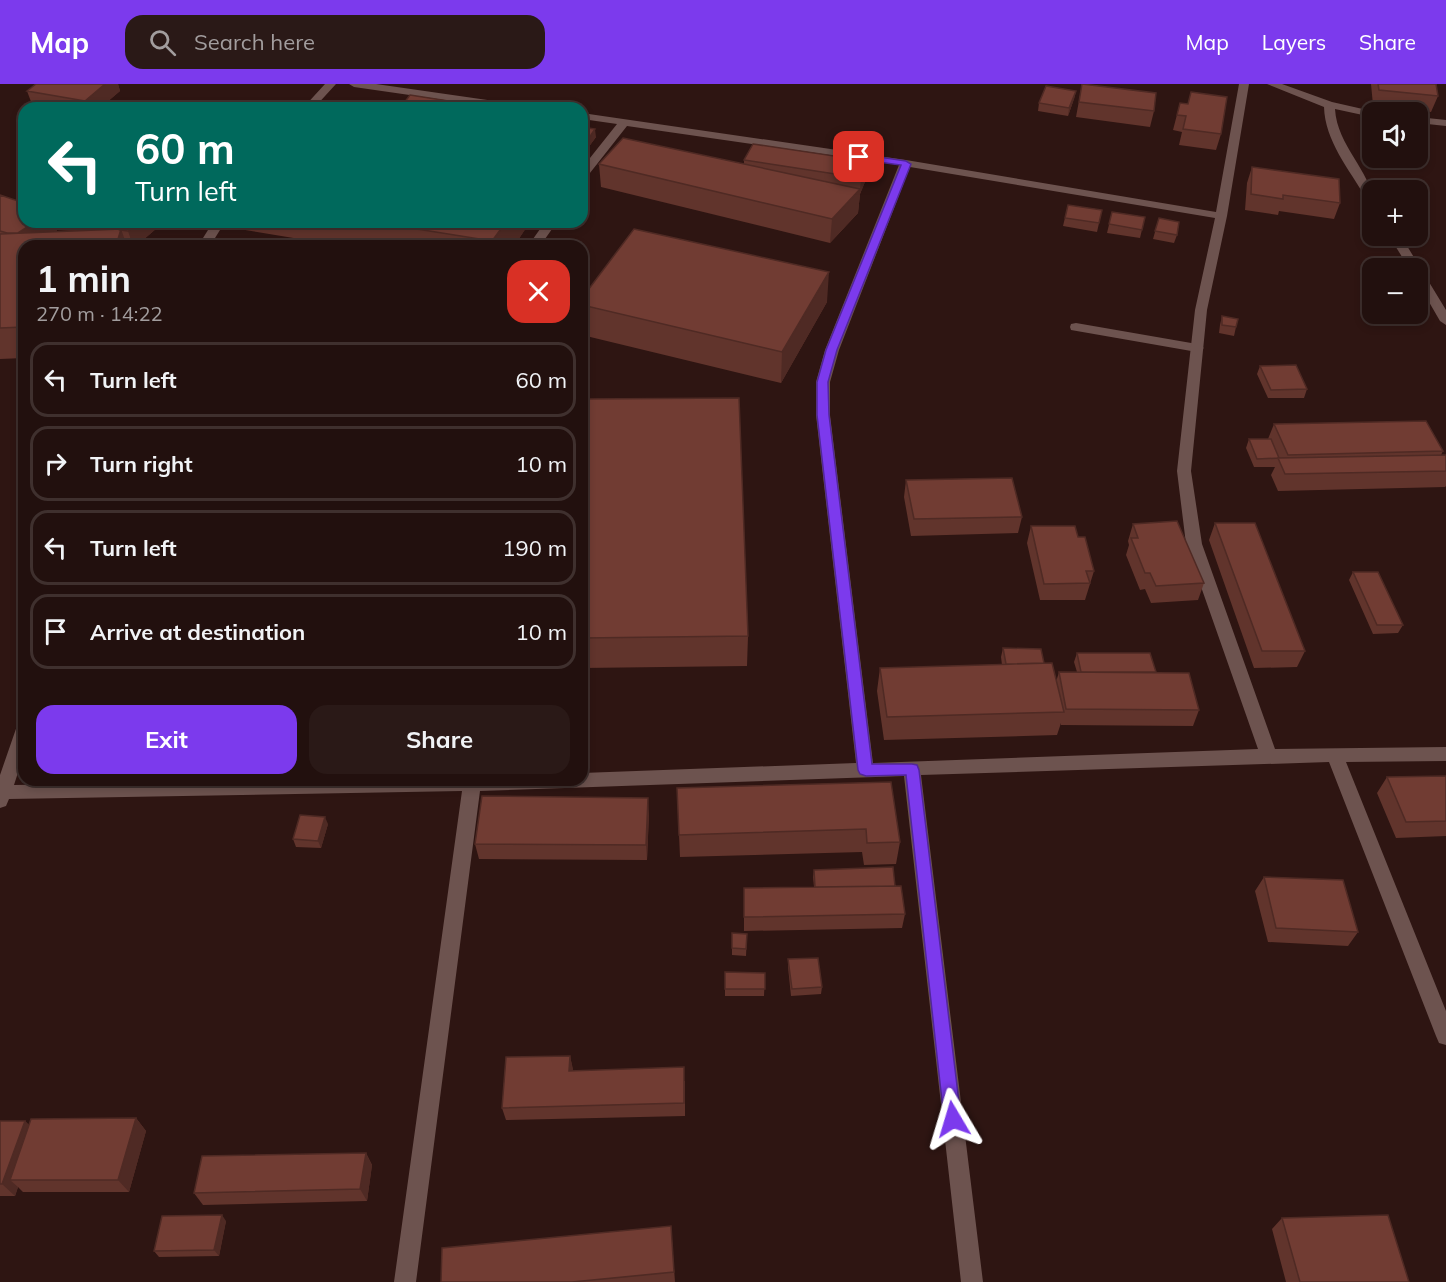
<!DOCTYPE html>
<html lang="en">
<head>
<meta charset="utf-8">
<style>
	body { margin:0; font-family:Mulish,sans-serif; background:#2a1917; color:#f1f3f6; height:100vh; display:flex; flex-direction:column; font-size:22px; white-space:nowrap }
	* { box-sizing:border-box; margin:0 }
	p { font-size:20px; color:#a29d9e }
	.icon { flex:none; width:33px; height:33px; fill:none; stroke:currentColor; stroke-width:2; stroke-linecap:round; stroke-linejoin:round }
	.map { position:relative; flex:1; overflow:hidden }
	.sheet { position:absolute; left:18px; top:156px; width:570px; height:546px; display:flex; flex-direction:column; background:#22100e; border-radius:18px; box-shadow:0 3px 9px #0003,0 0 0 2px #3f302e }
	.sheet>* { flex:none }
	.hud { position:absolute; left:18px; top:18px; width:570px; height:126px; border-radius:18px; box-shadow:0 3px 9px #0003,0 0 0 2px #3f302e; background:#00695c; color:#fff; overflow:hidden }
	.buttons { position:absolute; left:1362px; top:18px; display:grid; gap:12px }
	.buttons a { display:grid; place-items:center; width:66px; height:66px; border-radius:12px; background:#22100e; box-shadow:0 3px 9px #0003,0 0 0 2px #3f302e; font-size:30px }
	.pin { position:absolute; display:grid; place-items:center; width:51px; height:51px; color:#fff; margin:-26px; border-radius:12px; box-shadow:0 3px 9px #0006 }
	.me { position:absolute; width:66px; margin:-33px; rotate:353deg; stroke-linejoin:round; filter:drop-shadow(0 0 4px #0008) }
	.turn { display:flex; align-items:center; gap:21px; height:126px; padding:0 18px; font-size:27px }
	.turn .icon { width:78px; height:78px; stroke-width:2.5 }
	.turn b { display:block; font-size:42px; line-height:51px }
	.round { display:grid; place-items:center; flex:none; width:63px; height:63px; border-radius:18px; background:#2a1917 }
	.summary { display:flex; align-items:center; justify-content:space-between; height:102px; padding:0 18px }
	h1 { font-size:36px; font-weight:700; line-height:45px }
	.action { display:flex; gap:12px; margin-top:auto; padding:12px 18px }
	.action a { flex:1; height:69px; border-radius:18px; background:#7c3aed; color:#fff; font-size:24px; font-weight:700; line-height:69px; text-align:center }
	.action a+a { background:#2a1917; color:#f1f3f6 }
	ul { padding:0; list-style:none }
	li { display:flex; align-items:center; gap:18px; height:75px; margin:0 12px 9px; padding:0 6px; border:3px solid #3f302e; border-radius:18px }
	li div { flex:1 }
	li b { display:block; font-size:22px }
	li em { font-style:normal }
	header { display:flex; align-items:center; gap:36px; box-sizing:border-box; height:84px; padding:0 30px; background:#7c3aed; color:#fff }
	header strong { font-size:28px }
	nav { display:flex; gap:33px; margin-inline-start:auto; font-size:21px }
	.search { width:420px; height:54px; background:#2a1917; display:flex; align-items:center; gap:15px; box-sizing:border-box; padding:0 21px; border-radius:18px; color:#a29d9e; font-size:22px }
	.map>svg:first-child { display:block }
</style>
</head>
<body>
<header>
<strong>Map</strong>
<div class="search"><svg class="icon" aria-label="search" viewBox="0 0 24 24"><circle cx="10" cy="10" r="6"/><path d="M15 15l6 6"/></svg>Search here</div>
<nav><a>Map</a><a>Layers</a><a>Share</a></nav>
</header>
<div class="map">
<svg width="1446" height="1198" viewBox="0 0 1446 1198">
	<rect width="100%" height="100%" fill="#2e1512"/>
	<g fill="none" stroke-linecap="round" stroke-linejoin="round">
		<path fill="#6d534f" fill-rule="evenodd" d="M1076 239 1197 260 1204 264 1197 268 1071 246 1070 243 1071 240Z"/>
		<path fill="#6d534f" fill-rule="evenodd" d="M325 0H336L314 24H303Z
			M349 0H376L523 21 528 24H500L354 3Z
			M1239 0H1249L1227 132 1207 226 1191 387 1202 460 1275 665 1446 663V677L1346 678 1446 927V961L1439 959 1436 952 1329 678 921 691 983 1198H961L904 692 480 707 416 1198H394L462 707 9 715 6 722 0 724V691L18 639 24 637V670L14 701 335 696H582V689L856 679 816 331V298L825 266 899 81 627 42 586 94 582 95V84L617 40 582 35V29L906 76 1216 128ZM910 83 1215 134 1195 226 1177 387 1186 460 1258 665 873 679 830 331V298L839 266Z
			M1267 0H1282L1332 18 1376 28H1372V33L1335 25C1337 62 1372 88 1372 117L1366 114C1349 85 1325 57 1324 23Z
			M1418 33 1446 36V42L1418 39Z
			M213 138H225L210 162H198Z
			M545 138H557L540 162H528Z
			M1389 152H1401L1446 226V241L1440 237 1418 199V184H1409Z"/>
	</g>
	<path fill="#61342c" d="M36 0H118L120 7 100 24H41L33 23 27 7Z
		M1082 0 1154 27 1150 43 1076 33Z
		M1371 0H1436L1438 12 1431 28 1373 21Z
		M1076 7 1074 15 1068 32 1038 27 1039 19Z
		M404 19 456 24H405Z
		M1180 19 1221 50 1216 66 1179 61 1182 48 1173 46Z
		M582 43 596 53 585 68H582Z
		M744 76 867 93 860 110 858 129 830 159 601 103 599 80H744Z
		M1252 83 1340 119 1334 135 1279 127 1278 131 1245 126 1247 99Z
		M0 111 24 138H53L57 147 99 145 98 141 164 138 136 162H24V274L0 275Z
		M1068 121 1102 126 1097 148 1063 142Z
		M1112 128 1145 133 1140 154 1107 149Z
		M1159 134 1177 151 1174 159 1153 155Z
		M237 138H530L514 162H342L239 145Z
		M582 214 827 218 781 299 582 251Z
		M1222 232 1236 243 1234 252 1219 249 1220 241Z
		M1260 282 1307 305 1304 314H1268L1257 290Z
		M582 315 748 552 747 582 582 584Z
		M1274 340 1443 367 1441 371 1446 372V402L1445 403 1278 407 1271 391 1275 383H1254L1246 364 1249 355H1268Z
		M906 396 1022 433 1018 449 911 452 904 413Z
		M1215 439 1305 567 1297 583 1254 584 1209 456Z
		M1133 440 1204 499 1198 516 1151 519 1145 505 1140 506 1126 471 1129 461 1128 457Z
		M1031 442 1078 453 1094 487 1085 516H1040L1027 459Z
		M1353 488 1403 541 1398 549 1373 550 1349 496Z
		M1003 564 1044 579 1056 598 1059 588H1077L1074 578 1077 569 1156 588 1155 589 1199 626 1193 642 1061 641V639L1057 651 884 656 877 607 880 584 1002 581 1001 573Z
		M1446 692V752L1396 754 1377 709 1387 693Z
		M891 698 900 758 896 780 864 781 862 768 680 773 677 704Z
		M649 729 647 776 479 775 475 760Z
		M328 740 321 764 296 763 293 755Z
		M814 786 895 802 905 830 902 844 744 847V804L814 803 813 793Z
		M1264 793 1358 848 1348 862 1268 858 1255 807Z
		M732 849 747 850 746 872 732 871Z
		M788 875 822 903 821 910 791 912 788 883Z
		M725 888 765 889 764 912H725Z
		M570 972 573 987 685 997V1032L506 1036 502 1024Z
		M136 1034 146 1047 129 1108H23L18 1103 15 1112H0V1037H25L29 1041Z
		M366 1069 372 1081 367 1117 203 1121 194 1109Z
		M1282 1134 1409 1198H1286L1272 1145Z
		M226 1137 219 1172 159 1173 154 1167Z
		M671 1142 675 1198H441Z"/>
	<path fill="#4f2a24" d="M105 0H118L120 7 100 24H87L85 17Z
		M1076 7 1074 15 1068 32 1069 24Z
		M455 18 456 24H451Z
		M595 45 596 53 585 68V60Z
		M868 77 867 93 860 110 858 129 830 159 832 135 860 105 861 94Z
		M35 138H53L59 152H14Z
		M139 138H164L136 162H133L128 147Z
		M506 138H530L514 162H493L492 157Z
		M121 145 127 162H116Z
		M829 188 827 218 781 299 782 268Z
		M648 714 649 729 647 776 646 761Z
		M325 733 328 740 321 764 318 757Z
		M570 972 573 985 572 1000 569 987Z
		M136 1034 146 1047 129 1108 118 1096Z
		M25 1037 37 1050 10 1096 18 1103 15 1112 2 1100Z
		M366 1069 372 1081 367 1117 360 1105Z
		M222 1131 226 1137 219 1172 214 1166Z"/>
	<path fill="#713c33" stroke="#4f2a24" stroke-width="1.5" d="M36 0H105L85 17 27 7Z
		M1082 0 1156 9 1154 27 1079 18Z
		M1378 0H1436L1438 12 1379 6Z
		M1046 2 1076 7 1069 24 1039 19Z
		M1191 8 1227 13 1221 50 1183 45 1186 32 1177 31 1180 19 1188 20Z
		M410 11 455 18 451 24H438L404 19Z
		M582 43 595 45 585 60H582Z
		M623 54 860 105 832 135 599 80Z
		M753 60 868 77 861 94 744 76Z
		M1252 83 1339 95 1340 119 1283 111V115L1251 110Z
		M0 111 24 119V138H35L18 149H7L0 147Z
		M1068 121 1102 126 1099 139 1065 134Z
		M1112 128 1145 133 1142 146 1109 140Z
		M1159 134 1179 138 1177 151 1155 147Z
		M101 138H139L128 147 120 146 121 145H116L98 141Z
		M373 138H506L492 157Z
		M121 145 116 162H24V243L0 244V150Z
		M634 145 829 188 782 268 582 221V214Z
		M1222 232 1238 235 1236 243 1222 241Z
		M1296 281 1307 305 1271 306 1260 282Z
		M739 314 748 552 582 554V315Z
		M1426 337 1443 367 1288 371 1274 340Z
		M1249 355H1271L1279 374 1257 375Z
		M1446 371V387L1285 390 1278 374Z
		M1012 394 1022 433 914 435 906 396Z
		M1177 437 1204 499 1156 502 1150 489H1145L1131 454H1138L1133 440Z
		M1215 439H1255L1305 567H1262Z
		M1031 442H1075L1078 453H1085L1094 487H1086L1090 499 1044 500Z
		M1353 488H1378L1403 541H1377Z
		M1003 564 1041 565 1044 579 1006 580Z
		M1077 569H1150L1156 588H1081Z
		M1052 579 1064 628 887 633 880 584Z
		M1059 588 1189 589 1199 626 1066 625Z
		M1446 692V737L1406 738 1387 693Z
		M891 698 900 758 867 759 866 745 679 751 677 704Z
		M482 712 648 714 646 761 475 760Z
		M300 731 325 733 318 757 293 755Z
		M893 783 895 802 815 803 814 786Z
		M1264 793 1343 796 1358 848 1276 844Z
		M901 802 905 830 744 833V804Z
		M732 849 747 850 746 865 732 864Z
		M818 874 822 903 792 905 788 875Z
		M725 888 765 889V905H725Z
		M570 972 569 987 684 983V1019L502 1024 506 973Z
		M136 1034 118 1096H10L31 1035Z
		M0 1037H25L2 1100H0Z
		M366 1069 360 1105 194 1109 202 1072Z
		M222 1131 214 1166 154 1167 162 1132Z
		M1388 1131 1409 1198H1300L1282 1134Z
		M671 1142 674 1188 572 1198H441L442 1164Z"/>
	<path fill="#7c3aed" stroke="#51269a" stroke-width="1.5" d="M859 70 906 77 911 80 837 266 828 298 829 331 872 680H912L917 681 919 686 961 1035 959 1041 953 1043 947 1041 944 1035 906 691 866 692 860 690 858 686 817 331V298L826 266 901 81 856 75 855 73Z"/>
</svg>
<div class="buttons">
<a><svg class="icon" aria-label="sound" viewBox="0 0 24 24"><path d="M4 9h4l5-4v14l-5-4H4zM17 9q2 3 0 6"/></svg></a>
<a>+</a>
<a>−</a>
</div>
<div class="pin" style="left:859px;top:73px;background:#d93025"><svg class="icon" aria-label="arrive" viewBox="0 0 24 24"><path d="M6 21V4h12l-3 4 3 4H6"/></svg></div>
<svg class="me" style="left:953px;top:1035px" viewBox="-20 -20 40 40"><path d="M0-17L14 15 0 8-14 15z" fill="#7c3aed" stroke="#fff" stroke-width="4"/></svg>
<div class="hud">
<div class="turn"><svg class="icon" aria-label="left" viewBox="0 0 24 24"><path d="M17 20v-9H6M10 6l-5 5 5 5"/></svg><div><b>60 m</b>Turn left</div></div>
</div>
<section class="sheet">
<div class="summary"><div><h1>1 min</h1><p>270 m · 14:22</p></div><a class="round" style="background:#d93025;color:#fff"><svg class="icon" aria-label="close" viewBox="0 0 24 24"><path d="M6 6l12 12M18 6L6 18"/></svg></a></div>
<ul>
<li><svg class="icon" aria-label="left" viewBox="0 0 24 24"><path d="M17 20v-9H6M10 6l-5 5 5 5"/></svg><div><b>Turn left</b></div><em>60 m</em></li>
<li><svg class="icon" aria-label="right" viewBox="0 0 24 24"><path d="M7 20v-9h11M14 6l5 5-5 5"/></svg><div><b>Turn right</b></div><em>10 m</em></li>
<li><svg class="icon" aria-label="left" viewBox="0 0 24 24"><path d="M17 20v-9H6M10 6l-5 5 5 5"/></svg><div><b>Turn left</b></div><em>190 m</em></li>
<li><svg class="icon" aria-label="arrive" viewBox="0 0 24 24"><path d="M6 21V4h12l-3 4 3 4H6"/></svg><div><b>Arrive at destination</b></div><em>10 m</em></li>
</ul>
<div class="action"><a>Exit</a><a>Share</a></div>
</section>
</div>
</body>
</html>
